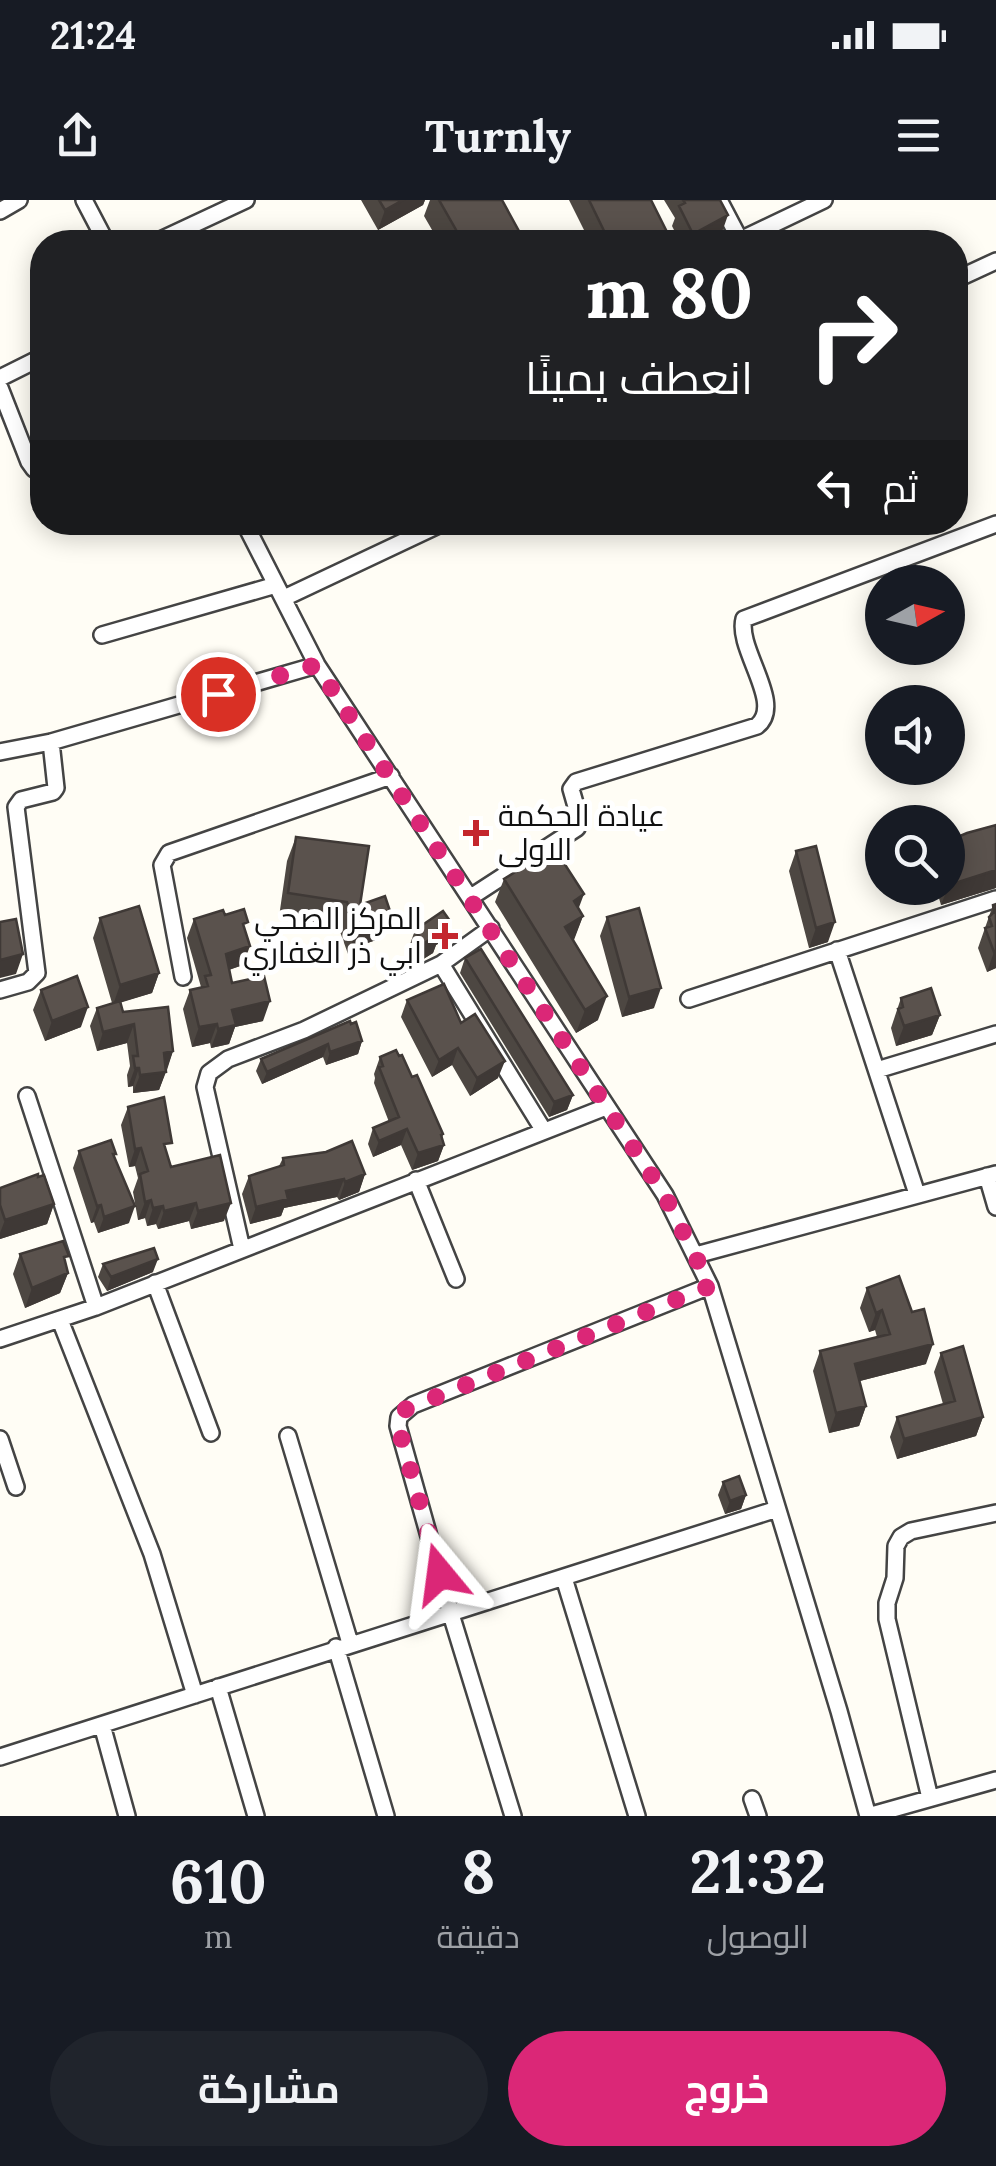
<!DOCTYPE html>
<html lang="ar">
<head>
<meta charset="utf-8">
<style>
	body { margin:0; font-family:Lora,Cairo,serif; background:#20242c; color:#f1f3f6; direction:rtl; height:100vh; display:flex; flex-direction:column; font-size:38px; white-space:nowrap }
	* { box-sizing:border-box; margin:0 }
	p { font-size:32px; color:#9ea1a6 }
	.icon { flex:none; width:55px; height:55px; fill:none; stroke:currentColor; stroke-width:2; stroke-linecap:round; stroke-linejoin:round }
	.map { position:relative; height:1616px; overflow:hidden; direction:ltr }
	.panel { display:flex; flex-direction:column; background:#171b24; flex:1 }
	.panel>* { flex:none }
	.top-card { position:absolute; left:30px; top:30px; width:938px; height:305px; border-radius:40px; box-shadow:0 5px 25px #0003; direction:rtl; background:#202124; color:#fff; overflow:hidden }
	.needle { width:65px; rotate:82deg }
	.controls { position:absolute; left:865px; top:365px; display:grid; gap:20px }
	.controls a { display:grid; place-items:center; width:100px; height:100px; border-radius:50%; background:#171b24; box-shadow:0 5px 25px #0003; font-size:50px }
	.pin { position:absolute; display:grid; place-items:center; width:85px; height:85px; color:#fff; margin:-42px; border:5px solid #fff; border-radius:50%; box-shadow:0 2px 10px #0007 }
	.me { position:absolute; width:110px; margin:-55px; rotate:344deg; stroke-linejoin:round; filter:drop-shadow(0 0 8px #0008) }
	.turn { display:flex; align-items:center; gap:35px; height:210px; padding:0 50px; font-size:45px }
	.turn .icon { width:130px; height:130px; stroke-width:2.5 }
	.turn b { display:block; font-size:70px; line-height:85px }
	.then { display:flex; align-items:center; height:95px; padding:0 50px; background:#0003; gap:20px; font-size:38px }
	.eta { display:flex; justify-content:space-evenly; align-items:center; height:170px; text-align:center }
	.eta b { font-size:60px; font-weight:700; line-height:70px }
	.cta { display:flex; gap:20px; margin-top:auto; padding:20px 50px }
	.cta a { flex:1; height:115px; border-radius:60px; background:#db2777; color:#fff; font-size:40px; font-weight:700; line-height:115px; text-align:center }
	.cta a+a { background:#20242c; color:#f1f3f6 }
	.status { display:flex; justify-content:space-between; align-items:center; height:70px; padding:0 50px; background:#171b24; direction:ltr }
	.status svg { height:28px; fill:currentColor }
	header { display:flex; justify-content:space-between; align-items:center; height:130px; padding:0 50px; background:#171b24; font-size:45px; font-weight:700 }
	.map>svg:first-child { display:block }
</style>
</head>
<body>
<div class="status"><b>21:24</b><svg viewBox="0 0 49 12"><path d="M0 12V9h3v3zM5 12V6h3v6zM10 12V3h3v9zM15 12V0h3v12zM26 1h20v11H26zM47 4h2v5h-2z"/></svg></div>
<header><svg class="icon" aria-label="menu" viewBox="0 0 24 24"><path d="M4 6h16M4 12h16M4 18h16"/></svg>Turnly<svg class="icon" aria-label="share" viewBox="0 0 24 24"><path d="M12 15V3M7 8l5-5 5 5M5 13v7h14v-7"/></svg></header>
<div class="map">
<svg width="996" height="1616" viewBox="0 0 996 1616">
	<rect width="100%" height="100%" fill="#fffdf5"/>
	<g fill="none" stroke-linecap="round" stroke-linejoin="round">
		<defs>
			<path id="minor" d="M84 0 106 42
				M719 0 740 40
				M0 11 19 0
				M156 42 246 0
				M736 42 824 0
				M955 80 996 61
				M0 178 42 157
				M0 188 29 262 34 269 42 270
				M244 322 317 465 665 995 710 1086 839 1511 868 1616
				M284 398 445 322
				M102 435 276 385
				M0 552 51 542 317 465
				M471 697 577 628 579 617 571 589 576 582 757 526C785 504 736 449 744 419L996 324
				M837 750 917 994
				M441 764 544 931
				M183 777 162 665 169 653 391 576
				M0 790 28 782 37 773 16 607 21 600 53 592 56 588 51 542
				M689 799 996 699
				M877 870 996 834
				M27 896 96 1107
				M987 976 996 1007
				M416 980 456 1079
				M242 1049 205 887 209 873 228 859 304 830 441 764 491 728
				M696 1055 996 974
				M155 1083 211 1233
				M60 1120 152 1354 195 1495
				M0 1139 96 1107 606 907
				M288 1236 350 1443
				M0 1239 16 1287
				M564 1378 637 1616
				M336 1447 386 1616
				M218 1487 256 1616
				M102 1525 127 1616
				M0 1557 777 1309
				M930 1598 887 1419V1403L895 1378 896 1346 901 1337 911 1331 996 1313
				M752 1599 758 1616
				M513 1616 450 1411 398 1226 399 1217 413 1205 710 1086
				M868 1616 996 1580"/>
		</defs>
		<use href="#minor" stroke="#444" stroke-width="20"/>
		<use href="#minor" stroke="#fff" stroke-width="15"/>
	</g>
	<path fill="#4d4742" d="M361 0H425L423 5 378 30Z
		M430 0H502L504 42H439L424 16Z
		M569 0H651L672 42H590Z
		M664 0H720L721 35 706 42H680L672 26 675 18Z
		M296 637 360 705 382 738 350 749 348 754 338 726 279 717 287 661Z
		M948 641 996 688 941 705 936 688H948Z
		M796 651 828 742 809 748 789 671Z
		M565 665 578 709 583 716 573 741 598 820 576 833 495 702 504 679Z
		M996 704V768L987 772 978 748 993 705Z
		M225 715 245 730 243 765 229 770 232 783 263 821 235 827 229 844 211 848 210 843 192 847 183 809 190 790 201 787 187 738 194 719Z
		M607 717 654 808 622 817 600 736Z
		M100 718 159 773 152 793 121 802 123 812 173 851 159 890 133 893V886L128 887 127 875 130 866 127 843 97 851 90 826 97 808 112 803 93 738Z
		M415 730 443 741 436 745 433 753 417 763 408 750Z
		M465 758 573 895 567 910 549 917 460 773Z
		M41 790 81 827 45 841 33 810Z
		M901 798 940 815 932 835 896 846 891 828Z
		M407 800 461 823 498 878 470 896 452 865 432 877 401 817Z
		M350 821 362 841 358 854 326 865 323 857 262 884 256 871 261 859Z
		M399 856 412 877 443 934 442 938 444 945 438 961 412 970 401 945 373 957 368 944 373 928 389 922 374 883 375 878 374 874 380 857Z
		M128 907 167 954 171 967 224 1021 191 1029 189 1021 158 1029 156 1024 147 1026 145 1018 138 1020 133 992 138 978 135 966 129 967 121 925Z
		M79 951 115 958 129 1023 98 1033 94 1022 91 1023 73 968Z
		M283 958 365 974 359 992 339 1000 337 997 284 1008 281 1016 250 1024 242 994 249 976 279 966Z
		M0 988 54 1004 47 1024 0 1039Z
		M20 1054 66 1064 68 1073 60 1093 25 1108 13 1074Z
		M103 1064 153 1072 107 1091 98 1077Z
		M867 1088 926 1164 860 1181 866 1206 859 1226 829 1233 813 1171 820 1151 877 1137 875 1130 869 1132 860 1108Z
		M941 1153 983 1217 976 1236 897 1259 890 1237 897 1217 943 1204 934 1172Z
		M723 1282 746 1295 741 1309 725 1314 718 1295Z"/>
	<path fill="#3f3936" d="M403 0H425L423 5 378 30 385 10Z
		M728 15 721 35 706 42H690L693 34Z
		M520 33 517 42H504Z
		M996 670V688L941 705 949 685Z
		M584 694 575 718 574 701Z
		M391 714 382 738 350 749 357 725Z
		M583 716 574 740 556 751 565 727Z
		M450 721 443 741 436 745 433 753 417 763 424 743 438 729Z
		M835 722 828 742 809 748 816 728Z
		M250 746 243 765 219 773 226 754Z
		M996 751V768L987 772 994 752Z
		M23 754 16 774 0 778V760Z
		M159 773 152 793 113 805 120 785Z
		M661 788 654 808 622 817 629 797Z
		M607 796 598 820 576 833 585 810Z
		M270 801 263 821 235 827 229 844 211 848 218 829 232 810Z
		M88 807 81 827 45 841 52 821Z
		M940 815 932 835 896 846 904 826Z
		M134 824 127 843 97 851 103 832Z
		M217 824 210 843 192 847 199 827Z
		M362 841 358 854 326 865 330 852Z
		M328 844 323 857 262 884 267 872Z
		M458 848 452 865 432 877 439 860Z
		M173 851 167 870 164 853Z
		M505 861 498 878 470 896 477 878Z
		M135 868H139L133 886 128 887Z
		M166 872 159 890 133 893 140 875Z
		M573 895 567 910 549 917 554 902Z
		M407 929 401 945 373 957 379 941Z
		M443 934 439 946 444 945 438 961 412 970 418 953Z
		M141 948 135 966 129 967 135 949Z
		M365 974 359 992 339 1000 345 982Z
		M344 979 337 997 284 1008 281 1016 250 1024 256 1007 286 991Z
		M151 1000 145 1018 138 1020 145 1002Z
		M196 1003 189 1021 158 1029 164 1011Z
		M231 1003 224 1021 191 1029 198 1011Z
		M54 1004 47 1024 0 1039V1033L5 1020Z
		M101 1005 94 1022 91 1023 97 1006Z
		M135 1006 129 1023 98 1033 104 1017Z
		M163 1006 156 1024 147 1026 153 1008Z
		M158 1059 153 1072 107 1091 111 1077Z
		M68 1073 60 1093 25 1108 32 1088Z
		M882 1110 875 1130 869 1132 876 1113Z
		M933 1144 926 1164 848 1184 855 1164Z
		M866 1206 859 1226 829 1233 836 1213Z
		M983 1217 976 1236 897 1259 904 1239Z
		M746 1295 741 1309 725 1314 730 1301Z"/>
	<path fill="#5a524d" stroke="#3f3936" stroke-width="2.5" d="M379 0H403L385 10Z
		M439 0H502L520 33 504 42H463Z
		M589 0H651L672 42H600L608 39Z
		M683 0H720L728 15 693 34 679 6 685 3Z
		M996 625V670L949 685 948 641 967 633Z
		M296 637 369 646 360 705 385 696 391 714 357 725V730L347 702 288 693Z
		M561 643 569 656 562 660 584 694 574 701 583 716 565 727 607 796 585 810 504 679Z
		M816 646 835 722 816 728 796 651Z
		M996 704V751L994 752 985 728 992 726 989 717 994 712 993 705Z
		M139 706 159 773 120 785 100 718Z
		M639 708 661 788 629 797 607 717Z
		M244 709 248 722 243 724 250 746 226 754 232 783 264 776 270 801 232 810 236 825 218 829 217 824 199 827 190 790 208 786 205 776 211 775 194 719 223 710 225 715Z
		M443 711 450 721 438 729 441 733 424 743 415 730Z
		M16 719 23 754 0 760V722Z
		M481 749 573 895 554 902 465 758Z
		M77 776 88 807 52 821 41 790Z
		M444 784 461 823 475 814 505 861 477 878 458 848 439 860 407 800Z
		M931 788 940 815 904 826 898 809 903 807 901 798Z
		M120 801 123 812 168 807 173 851 164 853 166 872 140 875 139 868H135L133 856H138L134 824 103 832 97 808Z
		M350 821 351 824 356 822 362 841 330 852 328 844 267 872 261 859Z
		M396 850 399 856 402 855 412 877 417 875 443 934 441 935 444 945 418 953 407 929 379 941 373 928 399 917 379 867 383 866 380 857Z
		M164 897 172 943 164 944 171 967 220 955 231 1003 198 1011 196 1003 164 1011 163 1006 153 1008 151 1000 145 1002 140 974 148 971 141 948 135 949 128 907Z
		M111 940 116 954H113L135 1006 104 1017 101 1005 97 1006 79 951Z
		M352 941 365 974 345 982 344 979 286 991 288 999 256 1007 249 976 284 965 283 958 326 952Z
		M38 974V977L44 975 54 1004 5 1020 0 1005V988Z
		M63 1041 69 1056 64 1057 68 1073 32 1088 20 1054Z
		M154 1048 158 1059 111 1077 103 1064Z
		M899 1076 912 1112 924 1109 933 1144 855 1164 866 1206 836 1213 820 1151 890 1134 882 1110 876 1113 867 1088Z
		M963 1146 983 1217 904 1239 897 1217 955 1201 941 1153Z
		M739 1276 746 1295 730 1301 723 1282Z"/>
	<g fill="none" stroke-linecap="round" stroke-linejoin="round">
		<path stroke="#db2777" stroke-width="18" stroke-dasharray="0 32.4" d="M218 494 316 465 665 996 710 1086 404 1210 398 1226 440 1374"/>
	</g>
	<g fill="#c4262e" stroke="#fff" stroke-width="4">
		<path d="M471 618h10v10h10v10h-10v10h-10v-10h-10v-10h10z"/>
		<path d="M440 721h10v10h10v10h-10v10h-10v-10h-10v-10h10z"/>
	</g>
	<g text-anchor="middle" stroke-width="10" stroke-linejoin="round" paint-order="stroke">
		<g font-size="30" fill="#111" stroke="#fff" text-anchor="start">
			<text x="498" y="626">عيادة الحكمة<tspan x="498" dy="34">الاولى</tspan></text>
			<text x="422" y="729" text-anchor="end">المركز الصحي<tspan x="422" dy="34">ابي ذر الغفاري</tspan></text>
		</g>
	</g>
</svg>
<div class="controls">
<a><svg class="needle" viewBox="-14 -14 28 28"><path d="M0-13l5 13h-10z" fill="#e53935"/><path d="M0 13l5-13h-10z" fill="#9ea1a6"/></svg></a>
<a><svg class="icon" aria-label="sound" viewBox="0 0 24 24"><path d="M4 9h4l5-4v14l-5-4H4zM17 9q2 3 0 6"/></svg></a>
<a><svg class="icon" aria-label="search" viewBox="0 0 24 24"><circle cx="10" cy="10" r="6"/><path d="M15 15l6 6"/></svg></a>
</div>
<div class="pin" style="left:218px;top:494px;background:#d93025"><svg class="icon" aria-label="arrive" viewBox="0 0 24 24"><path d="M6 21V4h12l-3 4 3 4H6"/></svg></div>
<svg class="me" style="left:440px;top:1374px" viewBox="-20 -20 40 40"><path d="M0-17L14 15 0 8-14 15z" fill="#db2777" stroke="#fff" stroke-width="4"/></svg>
<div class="top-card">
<div class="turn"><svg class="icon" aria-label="right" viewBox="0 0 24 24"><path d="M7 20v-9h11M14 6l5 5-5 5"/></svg><div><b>80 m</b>انعطف يمينًا</div></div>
<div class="then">ثم<svg class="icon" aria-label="left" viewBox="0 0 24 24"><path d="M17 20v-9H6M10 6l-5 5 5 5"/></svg></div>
</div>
</div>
<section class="panel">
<div class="eta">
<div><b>21:32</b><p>الوصول</p></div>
<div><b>8</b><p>دقيقة</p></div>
<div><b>610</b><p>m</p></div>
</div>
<div class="cta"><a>خروج</a><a>مشاركة</a></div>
</section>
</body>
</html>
